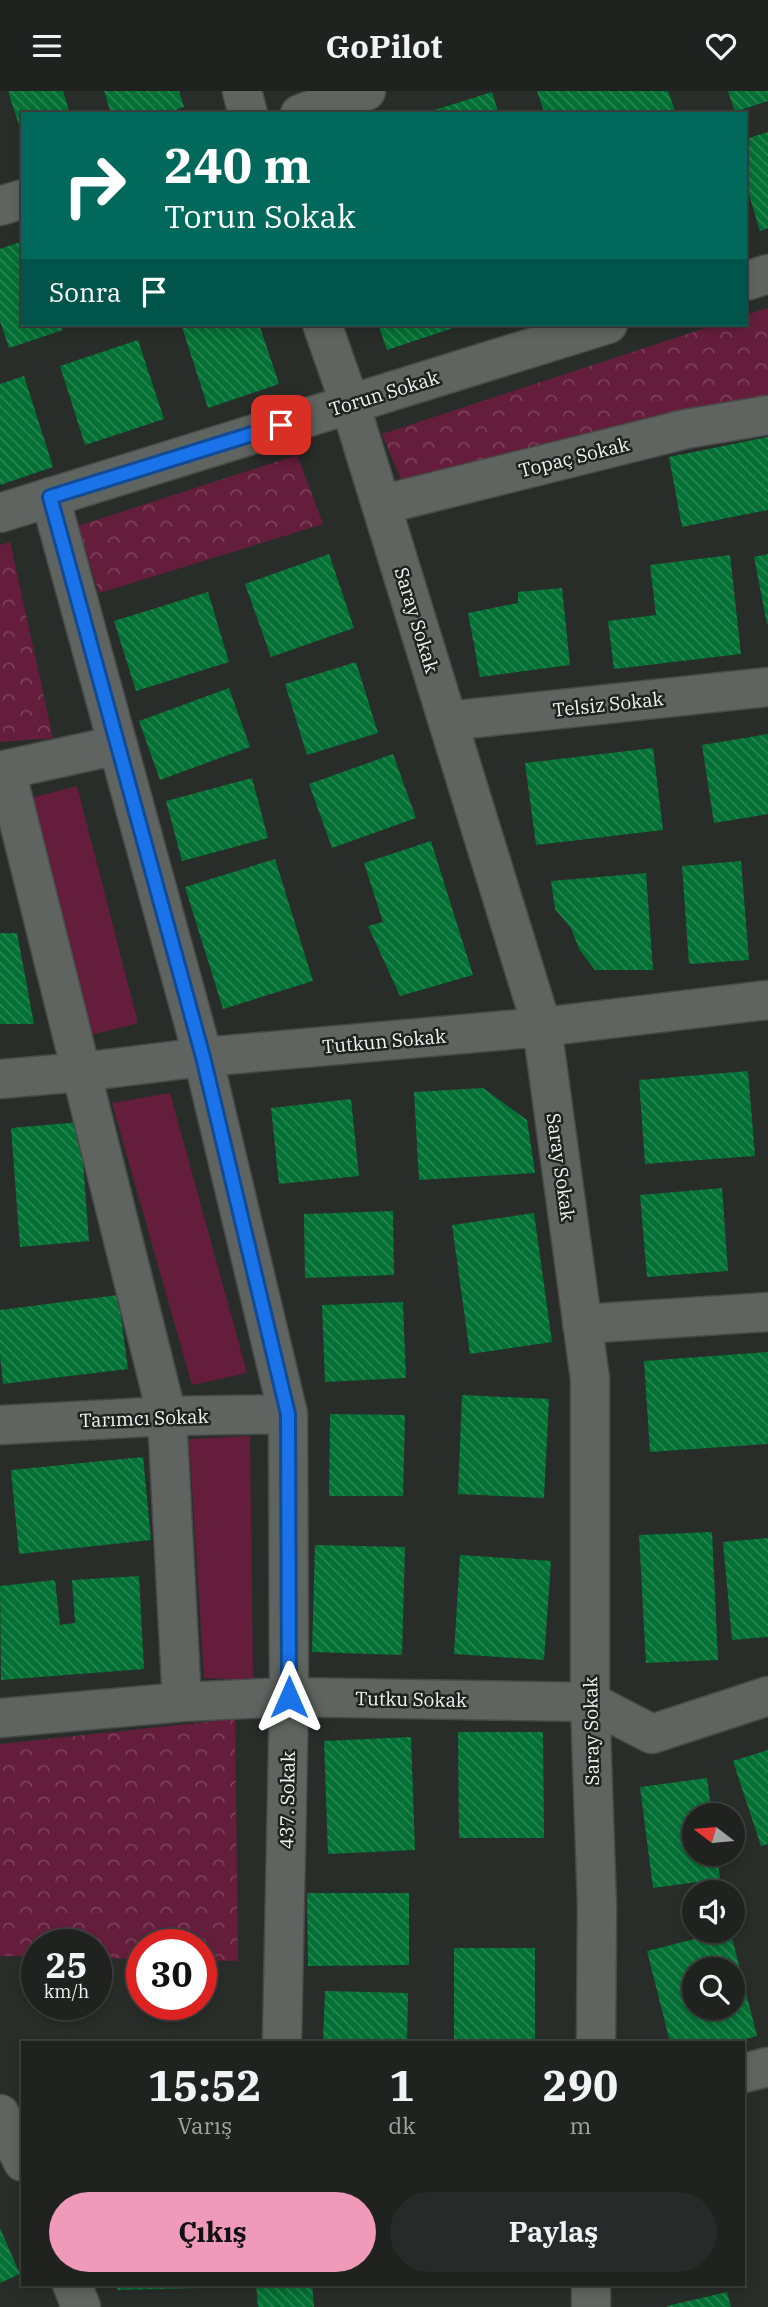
<!DOCTYPE html>
<html lang="tr">
<head>
<meta charset="utf-8">
<style>
	body { margin:0; font-family:"IBM Plex Serif",serif; background:#272a28; color:#f1f3f6; height:100vh; display:flex; flex-direction:column; font-size:26px; white-space:nowrap }
	* { box-sizing:border-box; margin:0 }
	p { font-size:23px; color:#a1a4a4 }
	.icon { flex:none; width:38px; height:38px; fill:none; stroke:currentColor; stroke-width:2; stroke-linecap:round; stroke-linejoin:round }
	.map { position:relative; flex:1; overflow:hidden }
	.details { position:absolute; left:21px; top:1950px; width:724px; height:245px; display:flex; flex-direction:column; background:#1f221f; border-radius:0px; box-shadow:0 4px 10px #0003,0 0 0 2px #3c3f3d }
	.details>* { flex:none }
	.guide { position:absolute; left:21px; top:21px; width:726px; height:214px; border-radius:0px; box-shadow:0 4px 10px #0003,0 0 0 2px #3c3f3d; background:#00695c; color:#fff; overflow:hidden }
	.needle { width:46px; rotate:286deg }
	.fabs { position:absolute; left:682px; top:1712px; display:grid; gap:14px }
	.fabs a { display:grid; place-items:center; width:63px; height:63px; border-radius:50%; background:#1f221f; box-shadow:0 4px 10px #0003,0 0 0 2px #3c3f3d; font-size:35px }
	.speed { position:absolute; left:21px; top:1838px; display:flex; gap:14px; font-size:35px; font-weight:700; text-align:center }
	.speed>* { display:grid; place-content:center; width:91px; height:91px; border-radius:50%; background:#1f221f; box-shadow:0 4px 10px #0003,0 0 0 2px #3c3f3d; line-height:1 }
	.speed small { font-size:18px; font-weight:400 }
	.speed .limit { border:10px solid #d22; background:#fff; color:#111 }
	.pin { position:absolute; display:grid; place-items:center; width:60px; height:60px; color:#fff; margin:-30px; border-radius:14px; box-shadow:0 4px 10px #0006 }
	.me { position:absolute; width:77px; margin:-38px; rotate:0deg; stroke-linejoin:round; filter:drop-shadow(0 0 5px #0008) }
	.turn { display:flex; align-items:center; gap:24px; height:147px; padding:0 28px; font-size:32px }
	.turn .icon { width:91px; height:91px; stroke-width:2.5 }
	.turn b { display:block; font-size:49px; line-height:60px }
	.then { display:flex; align-items:center; height:66px; padding:0 28px; background:#0003; gap:14px; font-size:26px }
	.eta { display:flex; justify-content:space-evenly; align-items:center; height:119px; text-align:center }
	.eta b { font-size:42px; font-weight:800; line-height:49px }
	.button { display:flex; gap:14px; margin-top:auto; padding:14px 28px }
	.button a { flex:1; height:80px; border-radius:42px; background:#ef9ab8; color:#111; font-size:28px; font-weight:800; line-height:80px; text-align:center }
	.button a+a { background:#272a28; color:#f1f3f6 }
	header { display:flex; justify-content:space-between; align-items:center; height:91px; padding:0 28px; background:#1f221f; font-size:32px; font-weight:800 }
	.map>svg:first-child { display:block }
</style>
</head>
<body>
<header><svg class="icon" aria-label="menu" viewBox="0 0 24 24"><path d="M4 6h16M4 12h16M4 18h16"/></svg>GoPilot<svg class="icon" aria-label="heart" viewBox="0 0 24 24"><path d="M12 20l-8-8c-3-5 5-10 8-4 3-6 11-1 8 4z"/></svg></header>
<div class="map">
<svg width="768" height="2216" viewBox="0 0 768 2216">
	<defs>
		<pattern id="park-crowns" width="20" height="18" patternUnits="userSpaceOnUse" patternTransform="scale(1.75)"><rect width="20" height="18" fill="#641e3c"/><path d="M2 6a3 3 0 1 1 6 0M12 15a3 3 0 1 1 6 0" fill="none" stroke="#7b3f59"/></pattern>
		<pattern id="building-back-hatch" width="6" height="6" patternUnits="userSpaceOnUse" patternTransform="scale(1.75)"><rect width="6" height="6" fill="#037034"/><path d="M-1 5l2 2M0 0l6 6M5-1l2 2" fill="none" stroke="#288552"/></pattern>
	</defs>
	<rect width="100%" height="100%" fill="#292d29"/>
	<path fill="#641e3c" d="M77 695 138 932 91 944 31 707Z
		M170 1002 247 1282 192 1294 112 1012Z
		M250 1345 253 1589 204 1587 189 1348Z"/>
	<path fill="url(#park-crowns)" d="M768 217V308L403 393 382 343 718 233H746V224Z
		M297 364 323 433 99 502 78 435Z
		M10 451 53 647 0 651V454Z
		M235 1628 238 1870 201 1869V1853H142V1868L96 1867V1853H37V1865H0V1653Z"/>
	<path fill="url(#building-back-hatch)" fill-rule="evenodd" d="M8 0H63L70 23H23L22 44Z
		M104 0H179L184 16 164 23H111Z
		M537 0H668L676 23H545Z
		M728 0H768V10L735 21Z
		M492 1 499 23H425V22Z
		M768 41V137L760 140 746 94V48Z
		M23 150V233H60L63 239 9 257 0 230V158Z
		M192 233H259L279 293 208 317 182 236Z
		M378 233H465L387 259Z
		M138 249 164 328 85 354 60 275Z
		M24 285 53 376 0 394V293Z
		M768 346V419L682 436 669 366Z
		M329 463 354 537 271 566 245 493Z
		M768 463V533H767L754 466Z
		M730 464 741 563 614 578 608 530 656 524 650 474Z
		M562 497 570 574 480 586 468 522 518 512V501Z
		M208 501 229 571 136 600 114 530Z
		M356 571 378 642 307 664 285 593Z
		M229 597 250 656 160 689 139 630Z
		M768 643V723L714 732 702 654Z
		M653 657 663 739 536 754 525 672Z
		M393 663 416 727 332 757 309 693Z
		M252 687 268 747 182 770 166 710Z
		M431 750 473 884 400 905 368 835 383 831 364 772Z
		M275 768 313 890 223 918 185 796Z
		M741 770 749 869 689 873 682 775Z
		M646 782 653 879H595L579 858 571 837 555 818 551 790Z
		M0 842H17L34 933H0Z
		M748 980 755 1065 645 1073 639 989Z
		M483 997 527 1029 535 1082 419 1089 414 1001Z
		M351 1008 359 1085 279 1093 271 1017Z
		M80 1031 89 1150 20 1156 11 1037Z
		M722 1097 728 1180 647 1186 640 1104Z
		M393 1120 394 1184 305 1187 304 1123Z
		M534 1122 552 1251 470 1263 452 1134Z
		M118 1204 128 1278 3 1293 0 1265V1219Z
		M403 1211 406 1287 325 1291 322 1214Z
		M768 1261V1353L650 1361 644 1270Z
		M462 1304 549 1308 544 1407 458 1403Z
		M330 1323 405 1324 403 1405H329Z
		M143 1366 151 1449 19 1463 11 1379Z
		M712 1441 718 1569 646 1572 639 1444Z
		M768 1447V1546L732 1549 723 1451Z
		M315 1454 405 1456 402 1564 312 1561Z
		M460 1464 551 1470 544 1569 454 1563Z
		M139 1485 144 1578 1 1589 0 1495 55 1489 60 1534 75 1532 72 1489Z
		M458 1641H543L544 1747H459Z
		M411 1646 415 1759 328 1763 324 1650Z
		M768 1659V1753L761 1755 733 1670Z
		M707 1687 712 1724H695V1762H717L720 1788 653 1797 640 1696Z
		M307 1802H409V1874L308 1875Z
		M730 1839 757 1945 734 1951H670L647 1860ZM695 1878H733V1916H695Z
		M454 1857H535V1951H454Z
		M325 1900 408 1902 407 1951H323Z
		M0 2137 20 2183 0 2192Z
		M117 2193H199V2197L117 2199Z
		M256 2193H312L314 2216H258Z
		M727 2201 731 2216H667V2215Z"/>
	<g fill="none" stroke-linecap="round" stroke-linejoin="round">
		<defs>
			<path id="minor" d="M242 0 248 23
				M300 23 366 0
				M0 115 23 108
				M746 190 768 183
				M322 233 350 313 542 936 590 1288V1611L597 1815 596 1951
				M50 406 203 966 288 1323 289 1606 282 1951
				M381 414 686 338 768 324
				M0 422 608 233
				M448 630 768 596
				M6 679 167 1325 182 1611
				M0 680 118 654
				M0 988 81 981 203 966 542 936 768 909
				M582 1233 768 1221
				M0 1334 167 1325 288 1323
				M0 1627 182 1611 289 1606 590 1611 652 1643 768 1605
				M744 1982 768 1976
				M0 2023 23 2071
				M72 2193 81 2216
				M591 2216V2193"/>
		</defs>
		<use href="#minor" stroke="#474b48" stroke-width="41"/>
		<use href="#minor" stroke="#5f6460" stroke-width="38"/>
	</g>
	<g fill="none" stroke-linecap="round" stroke-linejoin="round">
		<defs>
			<path id="route" d="M281 334 50 406 203 966 288 1323 289 1606"/>
		</defs>
		<use href="#route" stroke="#114b97" stroke-width="18"/>
		<use href="#route" stroke="#1a73e8" stroke-width="12"/>
	</g>
	<g text-anchor="middle" stroke-width="5" stroke-linejoin="round" paint-order="stroke">
		<g font-size="19" fill="#f1f4f2" stroke="#1f2320">
			<text transform="translate(384 302) rotate(-17)" y="7">Torun Sokak</text>
			<text transform="translate(574 366) rotate(-14)" y="7">Topaç Sokak</text>
			<text transform="translate(417 529) rotate(73)" y="7">Saray Sokak</text>
			<text transform="translate(608 613) rotate(-6)" y="7">Telsiz Sokak</text>
			<text transform="translate(384 950) rotate(-5)" y="7">Tutkun Sokak</text>
			<text transform="translate(561 1076) rotate(82)" y="7">Saray Sokak</text>
			<text transform="translate(144 1327) rotate(-2)" y="7">Tarımcı Sokak</text>
			<text transform="translate(411 1608) rotate(1)" y="7">Tutku Sokak</text>
			<text transform="translate(591 1640) rotate(-91)" y="7">Saray Sokak</text>
			<text transform="translate(287 1709) rotate(-89)" y="7">437. Sokak</text>
		</g>
	</g>
</svg>
<div class="fabs">
<a><svg class="needle" viewBox="-14 -14 28 28"><path d="M0-13l5 13h-10z" fill="#e53935"/><path d="M0 13l5-13h-10z" fill="#a1a4a4"/></svg></a>
<a><svg class="icon" aria-label="sound" viewBox="0 0 24 24"><path d="M4 9h4l5-4v14l-5-4H4zM17 9q2 3 0 6"/></svg></a>
<a><svg class="icon" aria-label="search" viewBox="0 0 24 24"><circle cx="10" cy="10" r="6"/><path d="M15 15l6 6"/></svg></a>
</div>
<div class="speed"><div>25<small>km/h</small></div><div class="limit">30</div></div>
<div class="pin" style="left:281px;top:334px;background:#d93025"><svg class="icon" aria-label="arrive" viewBox="0 0 24 24"><path d="M6 21V4h12l-3 4 3 4H6"/></svg></div>
<svg class="me" style="left:289px;top:1606px" viewBox="-20 -20 40 40"><path d="M0-17L14 15 0 8-14 15z" fill="#1a73e8" stroke="#fff" stroke-width="4"/></svg>
<div class="guide">
<div class="turn"><svg class="icon" aria-label="right" viewBox="0 0 24 24"><path d="M7 20v-9h11M14 6l5 5-5 5"/></svg><div><b>240 m</b>Torun Sokak</div></div>
<div class="then">Sonra<svg class="icon" aria-label="arrive" viewBox="0 0 24 24"><path d="M6 21V4h12l-3 4 3 4H6"/></svg></div>
</div>
<section class="details">
<div class="eta">
<div><b>15:52</b><p>Varış</p></div>
<div><b>1</b><p>dk</p></div>
<div><b>290</b><p>m</p></div>
</div>
<div class="button"><a>Çıkış</a><a>Paylaş</a></div>
</section>
</div>
</body>
</html>
